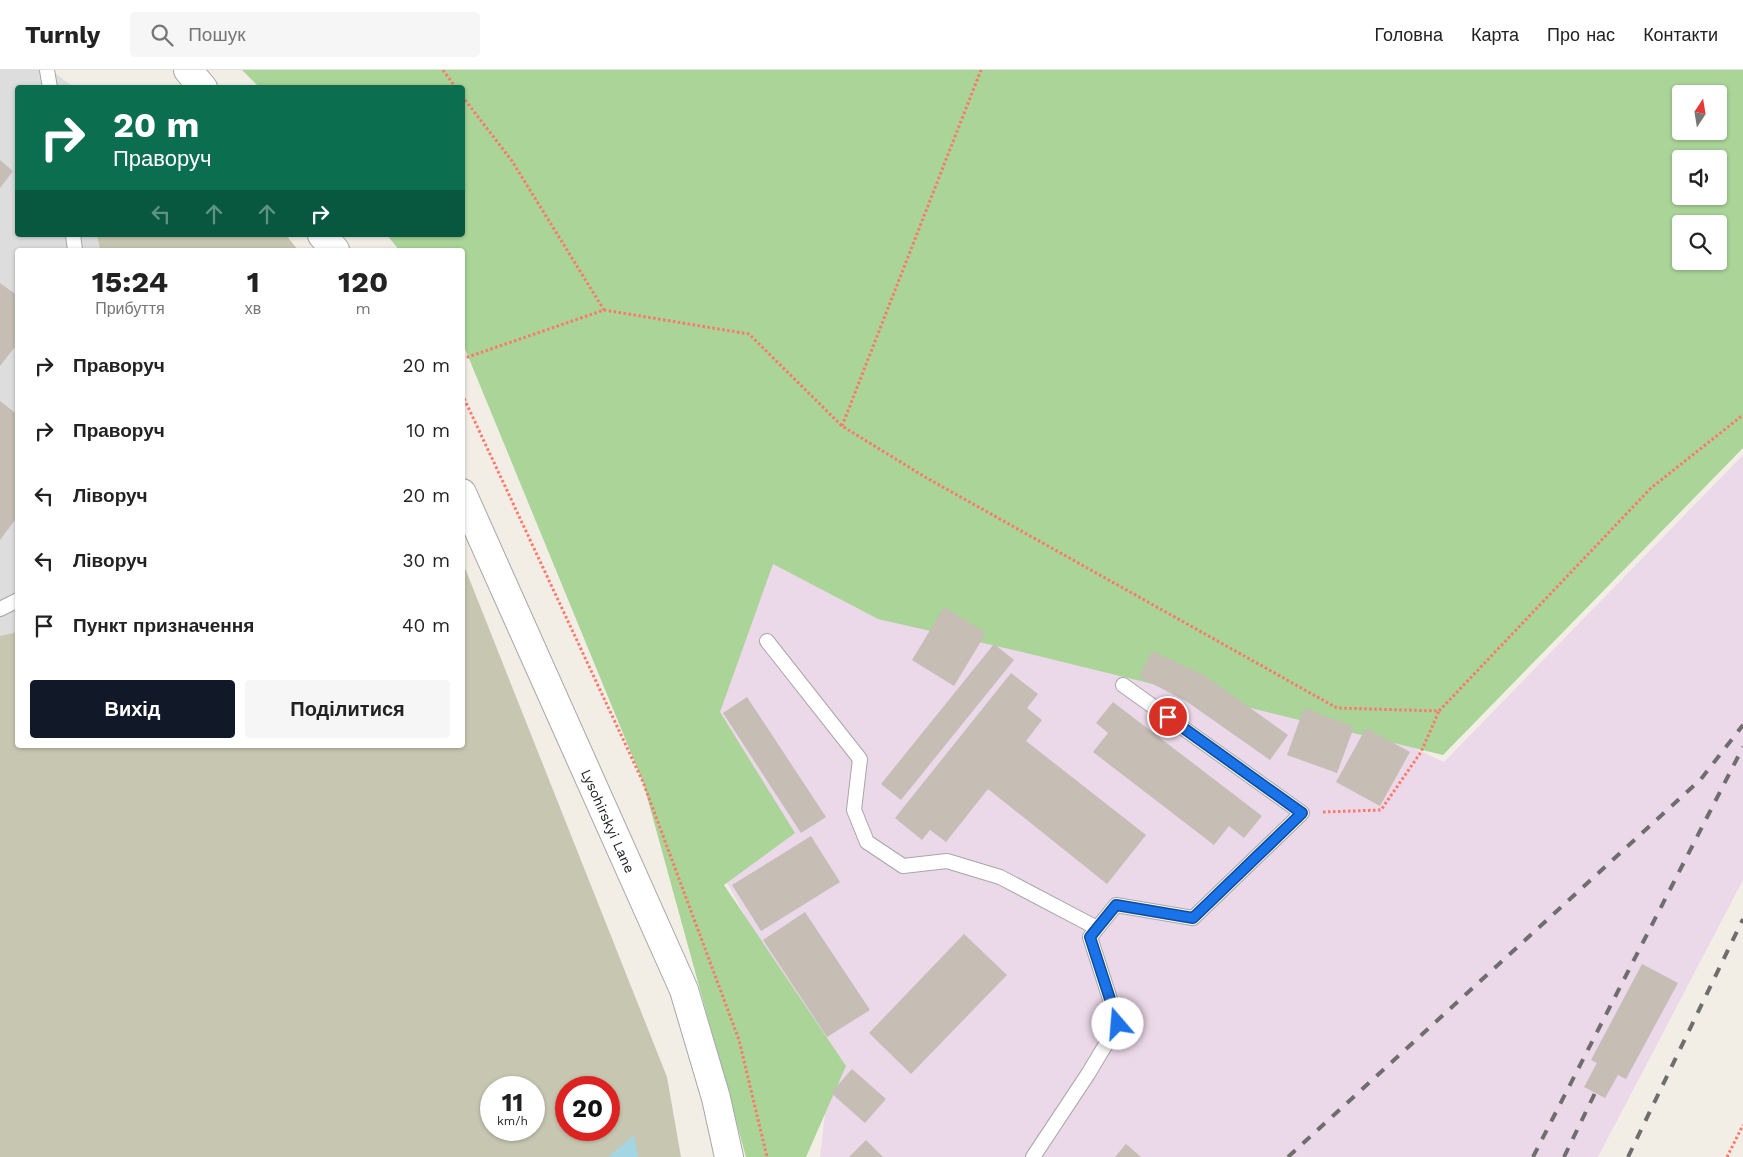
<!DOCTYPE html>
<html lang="uk">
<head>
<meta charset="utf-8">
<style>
	body { margin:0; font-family:"Work Sans",sans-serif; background:#f6f6f6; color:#222; height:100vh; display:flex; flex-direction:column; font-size:19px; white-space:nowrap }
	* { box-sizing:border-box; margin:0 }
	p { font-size:16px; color:#767676 }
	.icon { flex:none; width:28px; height:28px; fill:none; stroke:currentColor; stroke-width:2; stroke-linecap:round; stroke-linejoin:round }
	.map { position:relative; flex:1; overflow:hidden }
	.details { position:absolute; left:15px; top:178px; width:450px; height:500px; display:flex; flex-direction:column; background:#fff; border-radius:5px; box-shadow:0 1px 4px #0004 }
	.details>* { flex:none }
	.top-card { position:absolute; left:15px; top:15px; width:450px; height:152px; border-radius:5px; box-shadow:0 1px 4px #0004; background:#0b6e4f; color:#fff; overflow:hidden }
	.needle { width:32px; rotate:12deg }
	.buttons { position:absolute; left:1672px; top:15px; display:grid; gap:10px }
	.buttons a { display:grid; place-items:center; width:55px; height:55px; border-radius:5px; background:#fff; box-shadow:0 1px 4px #0004; font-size:25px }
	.speed { position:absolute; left:480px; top:1006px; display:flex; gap:10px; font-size:25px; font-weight:700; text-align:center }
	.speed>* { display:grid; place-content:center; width:65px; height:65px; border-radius:50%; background:#fff; box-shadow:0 1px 4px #0004; line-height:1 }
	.speed small { font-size:12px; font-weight:400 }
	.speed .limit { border:8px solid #d22; background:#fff; color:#111 }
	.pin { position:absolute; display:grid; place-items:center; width:42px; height:42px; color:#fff; margin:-21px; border:2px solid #fff; border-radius:50%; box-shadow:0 1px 5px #0007 }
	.me { position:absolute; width:55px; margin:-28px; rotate:342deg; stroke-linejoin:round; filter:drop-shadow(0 0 4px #0008) }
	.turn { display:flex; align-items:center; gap:18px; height:105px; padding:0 15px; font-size:22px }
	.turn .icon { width:65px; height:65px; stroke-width:2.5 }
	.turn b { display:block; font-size:35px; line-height:42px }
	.lanes { display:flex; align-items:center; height:48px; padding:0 15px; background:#0003; justify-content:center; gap:25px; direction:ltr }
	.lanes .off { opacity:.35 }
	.eta { display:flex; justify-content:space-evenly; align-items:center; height:85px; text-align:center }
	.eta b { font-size:30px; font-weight:700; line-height:35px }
	.primary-button { display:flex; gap:10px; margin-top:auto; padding:10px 15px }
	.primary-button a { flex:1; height:58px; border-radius:5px; background:#111827; color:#fff; font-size:20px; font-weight:700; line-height:58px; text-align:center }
	.primary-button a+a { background:#f6f6f6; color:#222 }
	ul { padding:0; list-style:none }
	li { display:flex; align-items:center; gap:15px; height:65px; padding:0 15px }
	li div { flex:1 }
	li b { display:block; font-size:19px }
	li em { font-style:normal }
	header { display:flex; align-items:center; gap:30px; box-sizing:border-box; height:70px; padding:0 25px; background:#fff; border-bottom:1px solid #e0e0e0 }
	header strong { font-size:24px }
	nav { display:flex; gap:28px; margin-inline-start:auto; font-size:18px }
	.search { width:350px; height:45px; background:#f6f6f6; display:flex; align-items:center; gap:12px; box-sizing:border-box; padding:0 18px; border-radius:5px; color:#767676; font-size:19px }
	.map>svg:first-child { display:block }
</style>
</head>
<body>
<header>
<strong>Turnly</strong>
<div class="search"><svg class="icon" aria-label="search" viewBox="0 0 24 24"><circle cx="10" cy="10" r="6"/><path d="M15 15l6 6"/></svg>Пошук</div>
<nav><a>Головна</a><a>Карта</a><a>Про нас</a><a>Контакти</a></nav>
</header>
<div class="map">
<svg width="1743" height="1087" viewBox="0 0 1743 1087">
	<rect width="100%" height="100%" fill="#f2eee6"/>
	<path fill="#dedddd" d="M0 0H51L73 17 18 18V165H97L100 180H18V562L0 566Z"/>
	<path fill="#ebd8e8" d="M627 310 1444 692 1743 385V810L1598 1087H820L830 1001 639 652Z"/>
	<path fill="#c7c7b1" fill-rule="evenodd" d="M97 165H286L298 180H100Z
		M463 493 667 1007 681 1087H0V566L17 562 18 675H462ZM491 1018H534V1060H491ZM566 1018H609V1060H566Z"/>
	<path fill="#aad498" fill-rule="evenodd" d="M242 0H1743V378L1443 685 1018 581 878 549 773 494 720 642 795 763 724 815 846 996 806 1087H746L643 712 463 274 462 180H399L387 165H462V18L259 17ZM1681 24H1719V61H1681ZM1681 89H1719V126H1681ZM1681 154H1719V191H1681Z"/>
	<path fill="#a3d5e2" d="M634 1065 638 1087H608Z"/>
	<path fill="#c6bdb5" d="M0 90 13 101 0 118Z
		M0 213 18 226V273L0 296Z
		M0 331 18 345V446L0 470Z
		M944 537 986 563 954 616 912 590Z
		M994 574 1014 590 901 730 881 714Z
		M1152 581 1204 605 1288 665 1270 690 1186 631 1139 607Z
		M1011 603 1038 624 1027 638 1042 650 1026 671 1146 765 1107 814 988 719 946 772 930 760 922 770 895 748Z
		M747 627 826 747 801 763 723 643Z
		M1113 632 1262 746 1244 768 1229 756 1214 775 1093 682 1108 663 1096 653Z
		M1304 638 1354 657 1337 703 1287 685Z
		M1366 658 1410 682 1380 736 1336 712Z
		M811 766 840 812 761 861 732 815Z
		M805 842 870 940 827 967 763 870Z
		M964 864 1007 905 911 1004 869 963Z
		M1642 894 1678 913 1626 1009 1618 1005 1605 1028 1584 1017 1597 993 1591 990Z
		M852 999 886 1029 865 1053 831 1023Z
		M866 1070 883 1087H849Z
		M1126 1074 1141 1087H1115Z"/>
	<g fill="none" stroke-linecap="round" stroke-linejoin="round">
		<defs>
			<path id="lane" d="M47 0 50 18
				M73 165 75 180
				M0 539 18 530
				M767 571 860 689 854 740 867 772 903 796 947 791 1000 807 1097 858
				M1033 1087 1088 1004 1118 954 1090 867 1116 835 1193 848 1302 743 1123 615"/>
			<path id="street" d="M188 0 203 18
				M322 165 335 180
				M462 423 684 920 716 1028 729 1087"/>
		</defs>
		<use href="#lane" stroke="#a7a7a7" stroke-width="16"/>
		<use href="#street" stroke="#a7a7a7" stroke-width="30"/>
		<path stroke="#ff786a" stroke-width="3" stroke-dasharray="2.5 2.5" stroke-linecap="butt" d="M443 0 456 18
			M462 26 512 91 604 240
			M462 289 604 240 749 264 842 356 925 407 1337 638 1439 641 1651 418 1743 345
			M462 324 643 712 739 970 767 1087
			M842 356 981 0
			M1323 742 1381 740 1421 682 1439 641
			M1727 1087 1743 1055"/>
		<use href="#lane" stroke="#fff" stroke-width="14"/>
		<use href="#street" stroke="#fff" stroke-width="28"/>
		<path stroke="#6e6e6e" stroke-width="4" stroke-dasharray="10 10" stroke-linecap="butt" d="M1288 1087 1701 709 1743 655
			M1533 1087 1743 677
			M1564 1087 1595 1023
			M1628 1087 1743 849"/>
	</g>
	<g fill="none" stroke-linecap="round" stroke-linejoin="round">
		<defs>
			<path id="route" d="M1118 954 1090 867 1116 835 1193 848 1302 743 1168 647"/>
		</defs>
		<use href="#route" stroke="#114b97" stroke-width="12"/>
		<use href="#route" stroke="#1a73e8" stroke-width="9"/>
	</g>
	<g text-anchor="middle" stroke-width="4" stroke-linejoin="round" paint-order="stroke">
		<g font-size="14" fill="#202020" stroke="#fff">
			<text transform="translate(608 751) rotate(66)" y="5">Lysohirskyi Lane</text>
		</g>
	</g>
</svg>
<div class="buttons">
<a><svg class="needle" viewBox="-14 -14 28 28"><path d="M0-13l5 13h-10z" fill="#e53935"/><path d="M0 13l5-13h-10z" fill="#767676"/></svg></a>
<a><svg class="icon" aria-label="sound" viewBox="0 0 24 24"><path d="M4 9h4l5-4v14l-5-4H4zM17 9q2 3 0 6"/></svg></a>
<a><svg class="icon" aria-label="search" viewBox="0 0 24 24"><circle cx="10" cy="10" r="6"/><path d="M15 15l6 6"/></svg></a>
</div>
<div class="speed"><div>11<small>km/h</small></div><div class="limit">20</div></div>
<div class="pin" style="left:1168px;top:647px;background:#d93025"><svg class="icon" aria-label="arrive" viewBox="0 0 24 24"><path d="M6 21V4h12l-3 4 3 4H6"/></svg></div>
<svg class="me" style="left:1118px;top:954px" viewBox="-20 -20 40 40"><circle r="19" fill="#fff"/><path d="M0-13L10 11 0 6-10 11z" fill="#1a73e8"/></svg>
<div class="top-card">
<div class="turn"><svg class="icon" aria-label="right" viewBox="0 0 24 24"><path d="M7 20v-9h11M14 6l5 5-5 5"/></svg><div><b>20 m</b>Праворуч</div></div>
<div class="lanes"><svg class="icon off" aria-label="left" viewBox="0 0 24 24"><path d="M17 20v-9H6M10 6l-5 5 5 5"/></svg><svg class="icon off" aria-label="ahead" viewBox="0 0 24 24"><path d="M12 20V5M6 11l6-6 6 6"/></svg><svg class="icon off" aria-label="ahead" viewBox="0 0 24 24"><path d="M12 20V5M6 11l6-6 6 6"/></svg><svg class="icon" aria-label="right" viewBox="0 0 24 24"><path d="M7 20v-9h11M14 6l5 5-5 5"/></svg></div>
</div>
<section class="details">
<div class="eta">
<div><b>15:24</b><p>Прибуття</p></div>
<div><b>1</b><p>хв</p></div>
<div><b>120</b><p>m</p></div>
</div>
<ul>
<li><svg class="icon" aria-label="right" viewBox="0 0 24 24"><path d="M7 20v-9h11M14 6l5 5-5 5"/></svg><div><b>Праворуч</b></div><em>20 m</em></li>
<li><svg class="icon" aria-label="right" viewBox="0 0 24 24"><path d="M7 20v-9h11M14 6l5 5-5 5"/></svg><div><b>Праворуч</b></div><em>10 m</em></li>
<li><svg class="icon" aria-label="left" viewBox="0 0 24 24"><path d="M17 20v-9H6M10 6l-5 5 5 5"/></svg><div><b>Ліворуч</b></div><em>20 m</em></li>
<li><svg class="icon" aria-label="left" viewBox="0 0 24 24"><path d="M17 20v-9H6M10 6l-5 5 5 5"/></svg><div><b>Ліворуч</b></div><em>30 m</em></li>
<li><svg class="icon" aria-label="arrive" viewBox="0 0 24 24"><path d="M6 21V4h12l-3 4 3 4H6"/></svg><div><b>Пункт призначення</b></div><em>40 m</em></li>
</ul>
<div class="primary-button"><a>Вихід</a><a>Поділитися</a></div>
</section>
</div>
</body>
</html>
